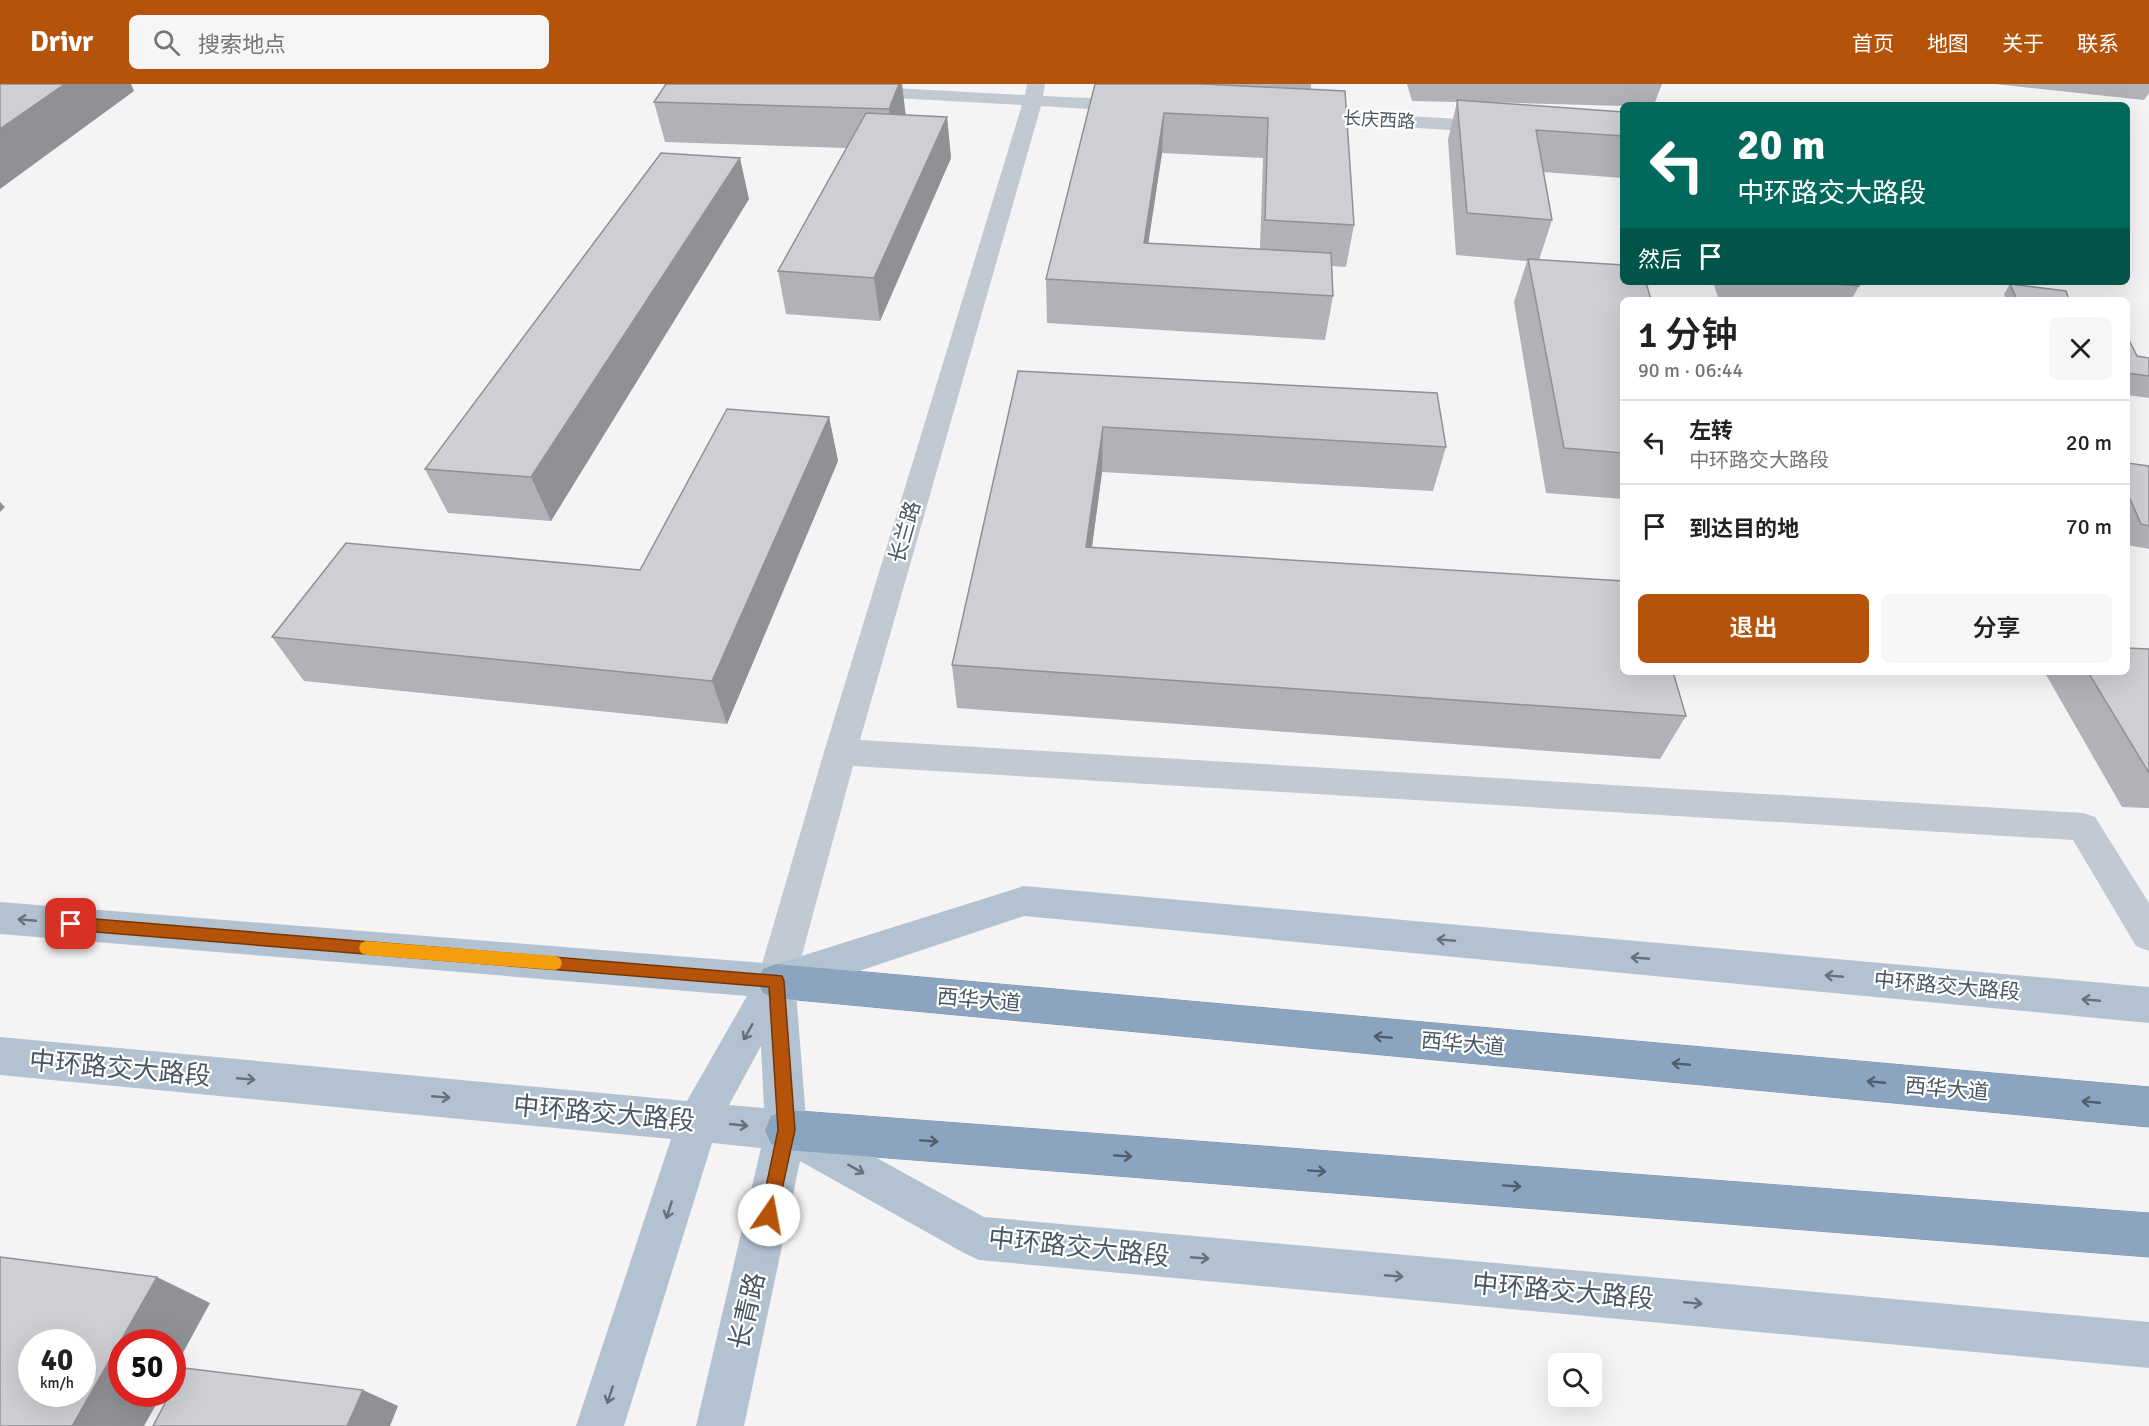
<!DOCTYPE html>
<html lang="zh">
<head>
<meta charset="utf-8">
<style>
	body { margin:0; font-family:Signika,"Noto Sans SC",sans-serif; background:#f6f6f6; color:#222; height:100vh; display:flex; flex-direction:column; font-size:22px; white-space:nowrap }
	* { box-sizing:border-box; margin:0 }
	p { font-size:20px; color:#767676 }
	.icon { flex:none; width:33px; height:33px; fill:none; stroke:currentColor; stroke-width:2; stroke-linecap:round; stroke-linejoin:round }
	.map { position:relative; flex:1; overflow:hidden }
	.side { position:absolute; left:1620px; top:213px; width:510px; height:378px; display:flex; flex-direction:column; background:#fff; border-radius:9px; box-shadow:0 6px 24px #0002 }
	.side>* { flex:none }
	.top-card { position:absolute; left:1620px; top:18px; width:510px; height:183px; border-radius:9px; box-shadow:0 6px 24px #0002; background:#00695c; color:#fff; overflow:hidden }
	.tools { position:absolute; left:1548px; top:1269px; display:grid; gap:12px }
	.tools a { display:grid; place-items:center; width:54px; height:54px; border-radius:9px; background:#fff; box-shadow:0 6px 24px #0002; font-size:30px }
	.speed { position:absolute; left:18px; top:1245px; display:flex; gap:12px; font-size:30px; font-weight:700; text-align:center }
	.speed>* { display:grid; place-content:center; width:78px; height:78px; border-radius:50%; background:#fff; box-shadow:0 6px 24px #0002; line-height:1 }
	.speed small { font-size:15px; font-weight:400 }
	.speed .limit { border:9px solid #d22; background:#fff; color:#111 }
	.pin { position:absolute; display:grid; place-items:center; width:51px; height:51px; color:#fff; margin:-26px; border-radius:12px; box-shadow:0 3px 9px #0006 }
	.me { position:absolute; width:66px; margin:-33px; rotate:12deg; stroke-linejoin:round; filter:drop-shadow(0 0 4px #0008) }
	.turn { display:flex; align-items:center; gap:21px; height:126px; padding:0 18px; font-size:27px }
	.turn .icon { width:78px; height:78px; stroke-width:2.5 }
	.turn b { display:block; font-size:42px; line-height:51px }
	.then { display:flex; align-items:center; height:57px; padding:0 18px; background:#0003; gap:12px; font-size:22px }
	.round { display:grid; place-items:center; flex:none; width:63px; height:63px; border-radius:9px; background:#f6f6f6 }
	.headline { display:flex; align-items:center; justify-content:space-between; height:102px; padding:0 18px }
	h1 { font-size:36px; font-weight:600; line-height:45px }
	.action { display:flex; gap:12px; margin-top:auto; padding:12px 18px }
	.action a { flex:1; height:69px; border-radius:9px; background:#b45309; color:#fff; font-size:24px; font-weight:600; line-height:69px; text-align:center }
	.action a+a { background:#f6f6f6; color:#222 }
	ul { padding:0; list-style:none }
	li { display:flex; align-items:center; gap:18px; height:84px; padding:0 18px; border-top:2px solid #e0e0e0 }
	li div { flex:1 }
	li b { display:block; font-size:22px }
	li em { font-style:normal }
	header { display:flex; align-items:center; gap:36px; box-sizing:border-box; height:84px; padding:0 30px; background:#b45309; color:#fff }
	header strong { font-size:28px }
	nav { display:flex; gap:33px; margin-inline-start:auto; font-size:21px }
	.search { width:420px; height:54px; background:#f6f6f6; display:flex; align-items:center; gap:15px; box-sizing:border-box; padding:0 21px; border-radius:9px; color:#767676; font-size:22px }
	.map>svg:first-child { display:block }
</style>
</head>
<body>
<header>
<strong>Drivr</strong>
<div class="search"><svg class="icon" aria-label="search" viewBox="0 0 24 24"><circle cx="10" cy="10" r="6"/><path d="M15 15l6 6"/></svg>搜索地点</div>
<nav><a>首页</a><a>地图</a><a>关于</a><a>联系</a></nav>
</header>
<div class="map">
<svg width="2149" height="1342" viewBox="0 0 2149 1342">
	<rect width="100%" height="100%" fill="#f5f3f3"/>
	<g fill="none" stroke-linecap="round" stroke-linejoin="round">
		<defs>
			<path id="highway" d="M776 880 2149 1003V1043L776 914 763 909 757 897 763 885Z
				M786 1026 2149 1129V1173L786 1066 771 1060 765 1046 771 1032Z"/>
		</defs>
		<use href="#highway" stroke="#7690ad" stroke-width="1"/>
		<path fill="#c1cad2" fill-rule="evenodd" d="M1027 0H1045L1043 12 1135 16 1142 18 1144 22 1142 26 1135 28 1041 22 860 656 2083 729 2095 733 2149 819V867L2136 862 2073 756 853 682 795 897 789 909 776 914 763 909 757 897 824 668 1022 21 857 12 851 11 848 7 851 3 857 2 1025 11Z
			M1301 26 1495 37 1502 39 1504 43 1502 47 1495 49 1294 36 1292 32 1294 28Z"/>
		<path fill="#b3c2d1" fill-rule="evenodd" d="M1024 802 2149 903V939L1024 832 796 908 806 1035 984 1133 2149 1238V1284L979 1176 964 1169 800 1077 744 1342H696L761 1064 712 1059 624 1342H576L671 1055 0 991V953L687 1017 747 912 0 850V818L776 880ZM761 962 764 1024 729 1021Z"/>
		<use href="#highway" fill="#8ba5c1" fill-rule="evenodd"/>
	</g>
	<path fill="#b0b2b7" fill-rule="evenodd" d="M666 0H902L905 31 947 33 951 74 880 237 786 230 778 187 846 64 665 58 654 18Z
		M1095 0H1311V5L1354 141 1346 183 1332 182 1333 212 1325 256 1047 239 1046 195ZM1162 69 1263 74 1260 165 1148 159Z
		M1407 0H1662L1654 21 1623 22 1484 18 1623 28V94L1543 88 1552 136 1539 176 1623 216V415L1546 409 1514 218 1527 177 1456 171 1448 56 1457 18 1412 17Z
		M1995 0H2149V9L2144 16Z
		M749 115 551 437 448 429 425 385Z
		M1713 198H1857L1859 202 1851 216H1719Z
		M2010 200 2069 216H2006L2004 210Z
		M2127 252 2137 272 2149 274V314L2127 311Z
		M1018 287 1446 363 1433 407 1102 388 1092 463 1686 632 1660 675 957 624 952 581Z
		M829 333 838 377 727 640 304 597 272 553 640 486Z
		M2127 379 2149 382V465L2127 461Z
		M2149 565V724L2122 723 2045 589 2127 588Z"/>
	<path fill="#909195" d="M65 0H131L134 7 0 105V45Z
		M899 0H902L906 33 893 65 889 25Z
		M1164 29 1162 69 1142 201 1144 159Z
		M947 33 951 74 880 237 874 194Z
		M740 74 749 115 551 437 531 393Z
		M829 333 838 377 727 640 712 597Z
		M1103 343 1102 388 1086 507V463Z
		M0 418 5 423 0 428Z
		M157 1193 210 1219 172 1289V1258H122V1310H162L144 1342H72Z
		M363 1306 398 1322 390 1342H347Z"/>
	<path fill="#cdcfd5" stroke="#909195" stroke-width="1.5" fill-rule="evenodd" d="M0 0H65L0 45Z
		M666 0H899L889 25 654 18Z
		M1095 0H1203L1345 7 1354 141 1265 136 1268 34 1164 29 1144 159 1331 169 1333 212 1046 195Z
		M1457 16 1623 28V52L1536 46 1552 136 1467 129Z
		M866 29 947 33 874 194 778 187Z
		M661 69 740 74 531 393 425 385Z
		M1528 175 1623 181V198H1646L1651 216H1623V369L1564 364Z
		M1813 198H1857L1859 202Z
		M2010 200 2066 207 2069 216H2017Z
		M2127 252 2137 272 2149 274V292L2127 289Z
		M1018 287 1437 309 1446 363 1103 343 1086 463 1623 497V588H1673L1686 632 952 581Z
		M727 325 829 333 712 597 272 553 346 459 640 486Z
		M2127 379 2149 382V442L2141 440 2127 408Z
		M2127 564 2149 565V689L2088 588H2127Z
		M0 1173 157 1193 72 1342H0ZM32 1258H82V1310H32Z
		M184 1284 363 1306 347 1342H153L170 1310H172V1306Z"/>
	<defs><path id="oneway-shaft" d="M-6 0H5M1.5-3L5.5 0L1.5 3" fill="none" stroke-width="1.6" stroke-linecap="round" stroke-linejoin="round" transform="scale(1.5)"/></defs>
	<g stroke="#64717d">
		<use href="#oneway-shaft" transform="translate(27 836) rotate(-175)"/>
		<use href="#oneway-shaft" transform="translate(1446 856) rotate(-175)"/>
		<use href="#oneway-shaft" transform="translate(1640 874) rotate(-175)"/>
		<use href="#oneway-shaft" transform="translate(1834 892) rotate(-175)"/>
		<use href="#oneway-shaft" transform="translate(2091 916) rotate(-175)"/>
		<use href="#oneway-shaft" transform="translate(748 948) rotate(119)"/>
		<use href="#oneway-shaft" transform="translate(246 995) rotate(5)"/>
		<use href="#oneway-shaft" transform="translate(441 1013) rotate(5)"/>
		<use href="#oneway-shaft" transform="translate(739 1041) rotate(6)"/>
		<use href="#oneway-shaft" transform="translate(856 1085) rotate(29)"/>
		<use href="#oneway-shaft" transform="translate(669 1126) rotate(108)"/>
		<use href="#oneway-shaft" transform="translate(1200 1174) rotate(5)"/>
		<use href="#oneway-shaft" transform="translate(1394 1192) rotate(5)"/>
		<use href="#oneway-shaft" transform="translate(1693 1219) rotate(5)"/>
		<use href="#oneway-shaft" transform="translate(610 1311) rotate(108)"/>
	</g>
	<g stroke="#505e6b">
		<use href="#oneway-shaft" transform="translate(1383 953) rotate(-175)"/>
		<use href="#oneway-shaft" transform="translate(1681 980) rotate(-175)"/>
		<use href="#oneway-shaft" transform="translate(1876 998) rotate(-175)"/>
		<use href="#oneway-shaft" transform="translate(2091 1018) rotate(-175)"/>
		<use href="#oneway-shaft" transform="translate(929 1057) rotate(4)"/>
		<use href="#oneway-shaft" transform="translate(1123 1072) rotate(4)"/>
		<use href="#oneway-shaft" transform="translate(1317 1087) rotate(4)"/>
		<use href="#oneway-shaft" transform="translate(1512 1102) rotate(4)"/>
	</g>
	<path fill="#b45309" stroke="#753606" stroke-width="1.5" d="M71 833 782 892 784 897 795 1046 775 1138 769 1140 762 1138 760 1131 778 1046 769 903 71 846 65 845 63 840 65 835Z"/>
	<path fill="#f59e0b" d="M366 857 555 872 560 874 562 879 560 884 555 886 366 871 361 869 359 864 361 859Z"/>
	<g text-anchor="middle" stroke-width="4.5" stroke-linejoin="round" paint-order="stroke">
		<g font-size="18" fill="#4a5661" stroke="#fff">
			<text transform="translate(1379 36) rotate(3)" y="6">长庆西路</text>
		</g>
		<g font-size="21" fill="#4a5661" stroke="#fff">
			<text transform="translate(905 448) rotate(-74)" y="7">长兰路</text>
			<text transform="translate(1947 902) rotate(5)" y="7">中环路交大路段</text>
			<text transform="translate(979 916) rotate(5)" y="7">西华大道</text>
			<text transform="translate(1463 960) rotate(5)" y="7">西华大道</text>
			<text transform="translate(1947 1005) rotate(5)" y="7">西华大道</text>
		</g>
		<g font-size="26" fill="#4a5661" stroke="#fff">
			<text transform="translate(120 984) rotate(5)" y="9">中环路交大路段</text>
			<text transform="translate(604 1029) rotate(5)" y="9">中环路交大路段</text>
			<text transform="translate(1079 1163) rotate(6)" y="9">中环路交大路段</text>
			<text transform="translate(1563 1207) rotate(5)" y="9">中环路交大路段</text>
			<text transform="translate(747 1227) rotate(-77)" y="9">长青路</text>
		</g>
	</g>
</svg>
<div class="tools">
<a><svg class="icon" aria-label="search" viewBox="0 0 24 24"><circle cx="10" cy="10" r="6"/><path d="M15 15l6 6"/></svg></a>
</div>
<div class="speed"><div>40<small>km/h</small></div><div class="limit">50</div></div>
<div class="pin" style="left:71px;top:840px;background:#d93025"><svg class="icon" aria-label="arrive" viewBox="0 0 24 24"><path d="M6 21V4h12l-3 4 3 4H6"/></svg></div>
<svg class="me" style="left:769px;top:1131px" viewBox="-20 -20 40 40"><circle r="19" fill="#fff"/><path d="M0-13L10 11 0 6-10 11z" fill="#b45309"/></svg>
<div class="top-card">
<div class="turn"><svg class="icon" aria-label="left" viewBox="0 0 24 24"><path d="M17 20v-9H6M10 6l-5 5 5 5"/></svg><div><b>20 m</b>中环路交大路段</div></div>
<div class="then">然后<svg class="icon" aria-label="arrive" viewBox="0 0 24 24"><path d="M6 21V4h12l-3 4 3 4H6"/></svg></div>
</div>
<section class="side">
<div class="headline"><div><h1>1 分钟</h1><p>90 m · 06:44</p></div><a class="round"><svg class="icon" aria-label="close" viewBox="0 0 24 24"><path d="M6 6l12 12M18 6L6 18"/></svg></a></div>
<ul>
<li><svg class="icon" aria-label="left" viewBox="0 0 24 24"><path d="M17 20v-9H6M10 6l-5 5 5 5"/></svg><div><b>左转</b><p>中环路交大路段</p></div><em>20 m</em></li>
<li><svg class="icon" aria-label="arrive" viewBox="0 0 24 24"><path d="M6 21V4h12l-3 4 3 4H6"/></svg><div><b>到达目的地</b></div><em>70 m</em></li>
</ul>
<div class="action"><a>退出</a><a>分享</a></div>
</section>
</div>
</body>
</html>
